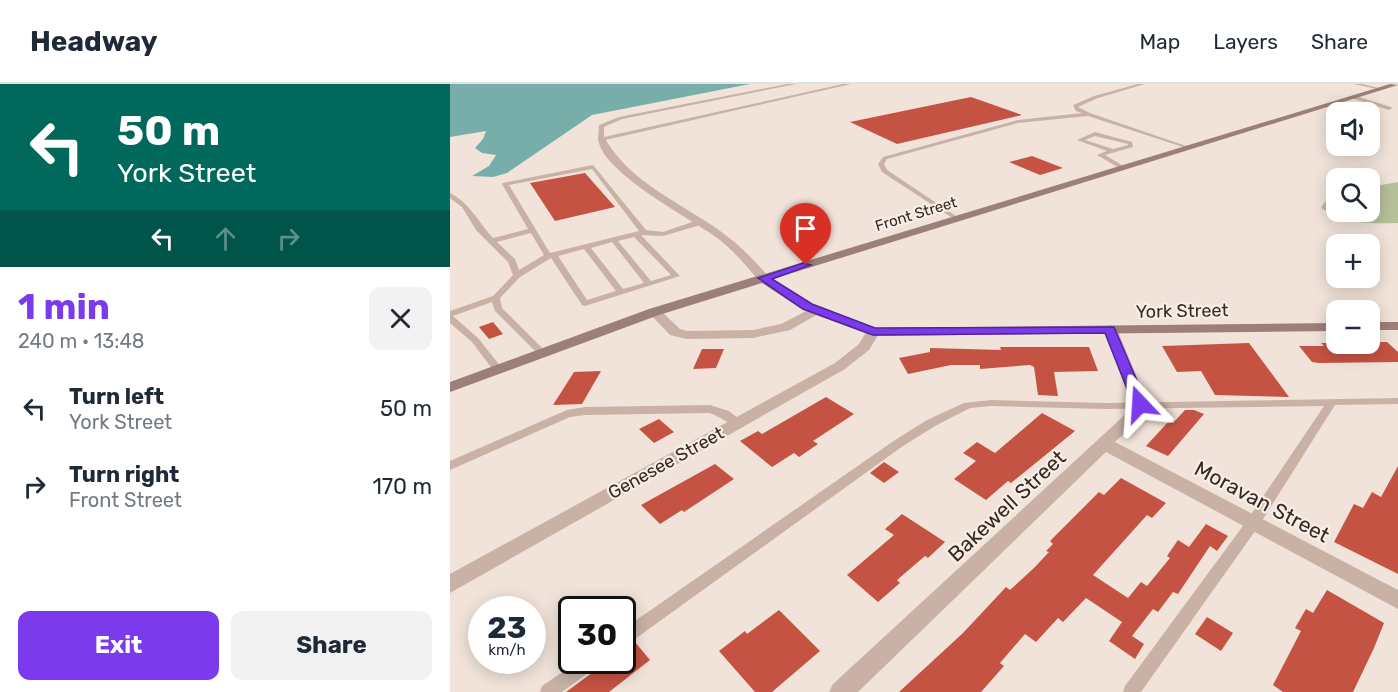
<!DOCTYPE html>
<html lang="en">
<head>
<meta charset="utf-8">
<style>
	body { margin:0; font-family:Rubik,sans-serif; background:#f2f2f3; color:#1f2937; height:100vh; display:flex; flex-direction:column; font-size:22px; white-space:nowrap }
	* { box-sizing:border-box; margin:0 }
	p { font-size:20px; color:#747a83 }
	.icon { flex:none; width:33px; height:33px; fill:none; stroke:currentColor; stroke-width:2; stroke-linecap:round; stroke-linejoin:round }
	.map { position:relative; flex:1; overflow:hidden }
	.details { display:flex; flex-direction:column; background:#fff; width:450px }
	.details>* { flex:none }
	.guide { background:#00695c; color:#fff; overflow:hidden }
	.tools { position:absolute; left:876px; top:18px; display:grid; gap:12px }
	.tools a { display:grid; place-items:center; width:54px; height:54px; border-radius:12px; background:#fff; box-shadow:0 3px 15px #0003; font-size:30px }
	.speed { position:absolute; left:18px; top:512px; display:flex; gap:12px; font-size:30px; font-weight:700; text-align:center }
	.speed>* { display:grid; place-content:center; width:78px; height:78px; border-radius:50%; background:#fff; box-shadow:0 3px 15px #0003; line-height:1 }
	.speed small { font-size:15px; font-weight:400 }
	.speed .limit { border:3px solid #111; border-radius:9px; background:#fff; color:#111 }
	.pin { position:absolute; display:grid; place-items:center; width:51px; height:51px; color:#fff; margin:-62px -26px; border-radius:50% 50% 50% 0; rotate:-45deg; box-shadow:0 0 6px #0007 }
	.pin .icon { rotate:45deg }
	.me { position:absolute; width:66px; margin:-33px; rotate:340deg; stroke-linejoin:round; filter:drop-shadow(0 0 4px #0008) }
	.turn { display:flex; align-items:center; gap:21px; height:126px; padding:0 18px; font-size:27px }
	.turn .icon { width:78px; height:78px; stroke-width:2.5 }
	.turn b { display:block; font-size:42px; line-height:51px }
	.lanes { display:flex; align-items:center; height:57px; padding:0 18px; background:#0003; justify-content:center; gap:30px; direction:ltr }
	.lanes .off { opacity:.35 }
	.round { display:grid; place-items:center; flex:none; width:63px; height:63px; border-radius:12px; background:#f2f2f3 }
	.head { display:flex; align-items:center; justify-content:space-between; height:102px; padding:0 18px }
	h1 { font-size:36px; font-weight:700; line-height:45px; color:#7c3aed }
	.button { display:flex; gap:12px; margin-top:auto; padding:12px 18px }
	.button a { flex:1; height:69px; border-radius:12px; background:#7c3aed; color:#fff; font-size:24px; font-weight:700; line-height:69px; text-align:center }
	.button a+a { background:#f2f2f3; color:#1f2937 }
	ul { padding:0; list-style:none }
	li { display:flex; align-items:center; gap:18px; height:78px; padding:0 18px }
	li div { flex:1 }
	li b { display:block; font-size:22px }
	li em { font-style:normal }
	header { display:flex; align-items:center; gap:36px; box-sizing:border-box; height:84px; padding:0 30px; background:#fff; border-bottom:2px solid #e0e1e3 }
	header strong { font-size:28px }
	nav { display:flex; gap:33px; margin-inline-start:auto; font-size:21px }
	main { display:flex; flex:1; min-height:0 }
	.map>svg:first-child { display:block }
</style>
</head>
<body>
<header>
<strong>Headway</strong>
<nav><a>Map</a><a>Layers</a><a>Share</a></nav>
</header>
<main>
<section class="details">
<div class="guide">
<div class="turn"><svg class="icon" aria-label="left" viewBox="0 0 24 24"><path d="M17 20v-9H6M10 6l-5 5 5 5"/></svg><div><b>50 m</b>York Street</div></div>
<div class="lanes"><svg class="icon" aria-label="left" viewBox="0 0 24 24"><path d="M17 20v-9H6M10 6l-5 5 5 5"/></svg><svg class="icon off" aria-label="ahead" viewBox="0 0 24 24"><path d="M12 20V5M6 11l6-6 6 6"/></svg><svg class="icon off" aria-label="right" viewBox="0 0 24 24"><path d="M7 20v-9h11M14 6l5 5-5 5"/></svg></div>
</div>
<div class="head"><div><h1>1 min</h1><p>240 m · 13:48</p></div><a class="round"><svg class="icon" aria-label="close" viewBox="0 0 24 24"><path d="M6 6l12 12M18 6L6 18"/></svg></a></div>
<ul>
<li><svg class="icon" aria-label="left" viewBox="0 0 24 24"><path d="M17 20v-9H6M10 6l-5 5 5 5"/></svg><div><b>Turn left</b><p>York Street</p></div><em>50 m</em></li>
<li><svg class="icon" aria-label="right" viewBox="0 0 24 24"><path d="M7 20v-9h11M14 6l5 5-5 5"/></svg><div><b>Turn right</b><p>Front Street</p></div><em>170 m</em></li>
</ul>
<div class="button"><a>Exit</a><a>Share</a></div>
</section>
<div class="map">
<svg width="948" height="608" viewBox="0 0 948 608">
	<rect width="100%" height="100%" fill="#f1e3d9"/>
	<path fill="#b7c09a" d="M948 98V139C920 140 895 140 871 124L877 115 886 111V128H920V103Z"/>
	<path fill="#78aeaa" d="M0 0H300L142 31 57 89 43 93 22 92 39 82 46 71 32 69 25 64 33 55 36 47 0 53Z"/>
	<path fill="#c55343" d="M521 13 572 31 447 60 400 38Z
		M582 72 613 84 590 91 559 78Z
		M135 89 165 123 105 137 80 99Z
		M43 238 53 250 39 255 29 243Z
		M937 258 948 268V278L869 279 862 278 849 262H874L871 259Z
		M799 259 839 313 765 311 751 287 727 288 712 262Z
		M550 263H639L648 287 604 288 608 312 588 311 584 283 580 281 530 285V281H501L458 290 449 274 480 268V264L551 266Z
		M252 265H274L266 284 243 285Z
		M151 287 132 320 103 321 124 288Z
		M376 313 404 330 363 357 368 360 349 373 344 369 322 383 290 357 308 347 312 350Z
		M735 326H744L754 330 718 372 696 362 719 337 723 339Z
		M592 329 625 347 561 399 558 397 536 416 504 395 526 377 513 369 527 358 545 369Z
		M209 335 224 348 204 359 189 345Z
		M434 378 449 388 434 399 420 389Z
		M265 380 284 395 234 428 232 426 210 440 191 421Z
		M948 382V490L884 458 904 420 913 424 922 408 931 413Z
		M671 394 716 419 702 434 697 431 643 491 678 514 691 498 697 502 720 474 717 472 728 456 739 463 756 440 778 452 767 467 760 462 728 510 723 508 708 528 703 525 682 552 694 560 685 575 659 557 672 538 636 514 613 538 608 534 586 558 575 550 550 579 554 582 531 608H449L513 549 556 503 560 506 585 483 599 468 596 467 603 460 600 457 649 408 654 411Z
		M452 430 495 458 478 474 475 472 447 496 450 499 428 518 397 491 444 451 435 445Z
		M877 506 934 539 924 564 903 608H833L823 601 851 547 845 544 856 525 863 529Z
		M329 526 370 567 322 608H305L269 567 295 547 297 550Z
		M757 533 783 549 771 567 745 550Z
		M185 558 200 576 159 608H116L150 583 155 576H172V564Z"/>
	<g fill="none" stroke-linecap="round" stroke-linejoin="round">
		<path fill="#c9b2a5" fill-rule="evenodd" d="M337 0H346L172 35 154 43V53L393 0H401L151 57 148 55 149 41 169 33Z
			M688 0H695L648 14 628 23 640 29 739 63V65L638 32 568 39 437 75 434 80 437 86 509 134V136L507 137 432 88 428 80 433 73 568 36 632 29 626 27 623 21 644 12Z
			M904 0H912L933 5 931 6Z
			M645 48 682 58 683 63 655 71 675 83V85H671L647 71 657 67 627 56ZM645 52 678 60V61L663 65 635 56Z
			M143 81 196 146 213 148 248 136H254V140L213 152 191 151 230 192 135 222 132 221 101 174 70 193 50 214 52 224 96 268 94 270H88L45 227 42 218 3 232 28 254 52 284 47 287 43 286 22 258 0 239V227L43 212 63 191 58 178 26 146 12 123 0 114V109C19 118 29 139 43 154L78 145 52 100 53 99ZM142 85 189 147 100 169 59 101ZM81 149 94 171 69 186 65 175 47 158ZM184 153 221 191 201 197 168 157ZM162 158 194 199 173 205 141 164ZM134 165 166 207 137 216 108 172Z
			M948 314V320L885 321 808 443 691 608H673L675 602 798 435 874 322 657 325 541 322 520 324 485 342 453 362 178 560 172 562V546L445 356 477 336 514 319 541 316 657 319Z
			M260 321 279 327 294 339 288 343C278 340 270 332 259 329L135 331 120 333 0 386V377L117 326 135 323Z
			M130 576H151L149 581 112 608H90L92 602Z"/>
		<path fill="#c9b2a5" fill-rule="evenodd" d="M903 11 941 23 942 24 939 26 901 14Z
			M148 53H154C178 96 223 115 263 142 284 156 301 172 317 191V197H309C296 181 283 166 266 153 240 134 148 87 148 53Z
			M366 222 372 226 370 229 340 246 303 254 237 255 220 251 198 228 199 225H209L230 245 237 247 303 246 331 240Z
			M660 241 667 245 698 320 691 334 665 358 948 506V525L656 368 408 608H379L383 600 679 327 682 320 653 245Z
			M423 244 430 248 419 266 395 285 0 509V490L385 279 409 260 418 245Z"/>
		<path fill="#9c8077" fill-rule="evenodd" d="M940 0 948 1 323 195 361 220 425 244 886 239V247L423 252 353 226 312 199 209 231 0 308V298L199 225Z
			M920 238H948V246H920Z"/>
	</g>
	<path fill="#7c3aed" stroke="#51269a" stroke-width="1.5" d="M353 179 361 181 322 195 362 220 425 244 664 243 697 320 690 325 683 320 655 249 423 251 353 225 308 194Z"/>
	<g text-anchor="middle" stroke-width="4.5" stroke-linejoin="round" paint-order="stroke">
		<g font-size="15" fill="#352927" stroke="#f9eee5">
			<text transform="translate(466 130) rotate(-17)" y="5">Front Street</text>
		</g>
		<g font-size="18" fill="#352927" stroke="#f9eee5">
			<text transform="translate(732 227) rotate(-1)" y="6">York Street</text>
			<text transform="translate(216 379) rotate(-29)" y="6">Genesee Street</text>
		</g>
		<g font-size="21" fill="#352927" stroke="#f9eee5">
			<text transform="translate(812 418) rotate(28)" y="7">Moravan Street</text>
			<text transform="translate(557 422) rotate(-43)" y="7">Bakewell Street</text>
		</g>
	</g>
</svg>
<div class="tools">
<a><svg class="icon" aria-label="sound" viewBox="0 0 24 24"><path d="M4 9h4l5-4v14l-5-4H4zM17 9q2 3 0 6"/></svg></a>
<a><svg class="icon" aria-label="search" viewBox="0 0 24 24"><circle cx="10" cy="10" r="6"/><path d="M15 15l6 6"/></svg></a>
<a>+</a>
<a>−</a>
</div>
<div class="speed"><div>23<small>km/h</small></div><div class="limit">30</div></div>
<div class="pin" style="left:356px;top:181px;background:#d93025"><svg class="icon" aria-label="arrive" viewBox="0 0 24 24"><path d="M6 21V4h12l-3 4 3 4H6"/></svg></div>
<svg class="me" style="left:690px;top:320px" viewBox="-20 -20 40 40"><path d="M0-17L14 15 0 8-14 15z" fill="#7c3aed" stroke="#fff" stroke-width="4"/></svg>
</div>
</main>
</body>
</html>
